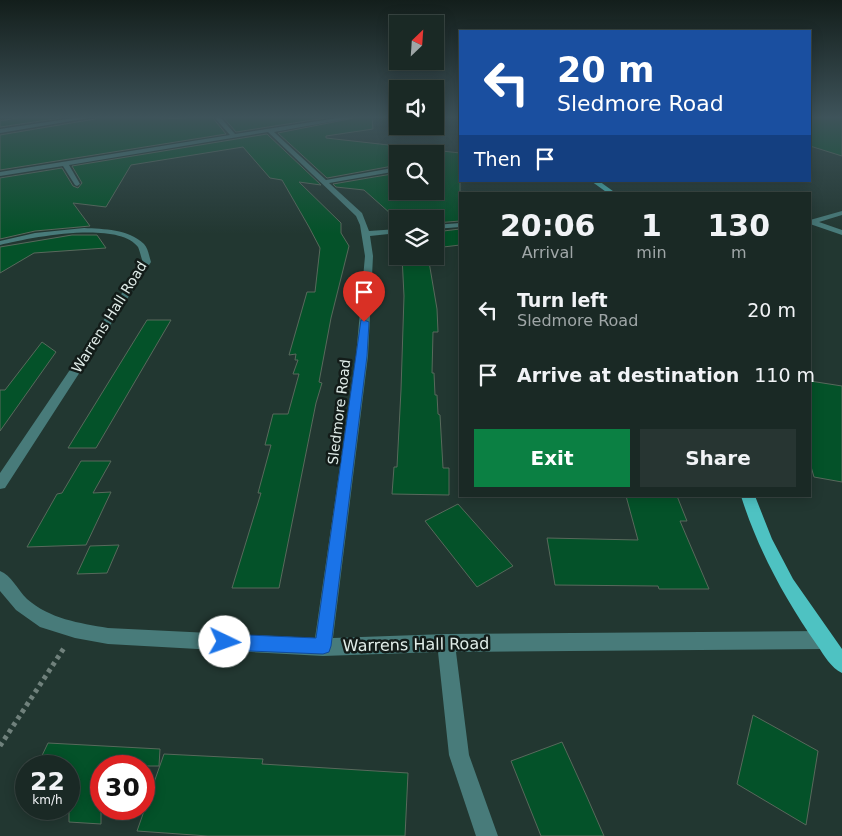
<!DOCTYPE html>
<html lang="en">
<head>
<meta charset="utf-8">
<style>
	body { margin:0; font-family:"DejaVu Sans",sans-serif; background:#273532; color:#f1f3f6; height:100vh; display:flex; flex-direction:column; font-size:19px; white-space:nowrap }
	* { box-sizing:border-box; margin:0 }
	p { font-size:16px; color:#9fa6a7 }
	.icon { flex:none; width:28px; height:28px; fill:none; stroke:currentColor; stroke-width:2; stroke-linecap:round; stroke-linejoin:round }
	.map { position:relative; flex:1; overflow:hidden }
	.details { position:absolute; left:459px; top:192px; width:352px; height:305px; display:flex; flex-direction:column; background:#1a2925; border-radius:0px; box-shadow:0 2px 12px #0003,0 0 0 1px #384542 }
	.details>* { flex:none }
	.hud { position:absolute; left:459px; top:30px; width:352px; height:152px; border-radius:0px; box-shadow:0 2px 12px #0003,0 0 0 1px #384542; background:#1a4fa0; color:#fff; overflow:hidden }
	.needle { width:32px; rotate:25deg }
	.buttons { position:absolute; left:389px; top:15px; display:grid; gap:10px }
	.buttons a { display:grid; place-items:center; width:55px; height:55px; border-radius:0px; background:#1a2925; box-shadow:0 2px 12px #0003,0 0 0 1px #384542; font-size:25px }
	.speed { position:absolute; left:15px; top:755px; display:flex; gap:10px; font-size:25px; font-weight:700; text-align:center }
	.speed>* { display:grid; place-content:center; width:65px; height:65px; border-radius:50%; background:#1a2925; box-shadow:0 2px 12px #0003,0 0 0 1px #384542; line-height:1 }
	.speed small { font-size:12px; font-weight:400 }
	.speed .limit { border:8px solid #d22; background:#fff; color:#111 }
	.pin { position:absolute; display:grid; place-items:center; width:42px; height:42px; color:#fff; margin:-51px -21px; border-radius:50% 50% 50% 0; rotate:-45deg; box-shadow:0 0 5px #0007 }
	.pin .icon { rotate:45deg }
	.me { position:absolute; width:55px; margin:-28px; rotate:93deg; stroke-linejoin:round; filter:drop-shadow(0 0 4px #0008) }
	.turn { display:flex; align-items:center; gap:18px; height:105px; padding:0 15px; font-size:22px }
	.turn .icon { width:65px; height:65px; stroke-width:2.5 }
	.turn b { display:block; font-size:35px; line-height:42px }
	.then { display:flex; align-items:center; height:48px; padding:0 15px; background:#0003; gap:10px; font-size:19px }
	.eta { display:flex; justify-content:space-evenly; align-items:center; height:85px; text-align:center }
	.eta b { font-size:30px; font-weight:800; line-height:35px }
	.cta { display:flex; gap:10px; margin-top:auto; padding:10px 15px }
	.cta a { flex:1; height:58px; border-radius:0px; background:#0b8043; color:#fff; font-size:20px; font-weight:800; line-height:58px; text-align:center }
	.cta a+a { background:#273532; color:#f1f3f6 }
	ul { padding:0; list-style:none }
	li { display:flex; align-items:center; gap:15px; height:65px; padding:0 15px }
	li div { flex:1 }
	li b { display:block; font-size:19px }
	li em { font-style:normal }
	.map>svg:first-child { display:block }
</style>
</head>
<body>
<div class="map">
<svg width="842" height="836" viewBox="0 0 842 836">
	<rect width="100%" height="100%" fill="#223731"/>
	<path fill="#045229" stroke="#58695c" d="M23 117H68L0 127V121Z
		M97 117H160L161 119 212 117 226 134 0 170V135L95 119Z
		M223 117H332L236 132Z
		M359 117H372L373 129 326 136V138L460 153V221L435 223V219H405L391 214 364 190 336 187 333 184 398 173V191H435V154H398V165L327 178 278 133Z
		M810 117H842V156L810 146Z
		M267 134 321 185 299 182 341 223V233L349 246 331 318 319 382 322 383 316 403 279 588H232L261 493H258L271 445H265L273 414H288L299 374H293L298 360H295L296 354 289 355 307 292H315L320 248 309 227 282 180 270 178 243 147 131 165 106 207 73 203 90 226 35 231 0 239V178L62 168 73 186 78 188 82 183 72 166Z
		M460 229V245L435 248V232Z
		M72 235H97L106 248 34 253 0 273V247Z
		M402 256H428L437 309 438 332H433L432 373H434L435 395H437L438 414 440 415 443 468H449V495L392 494 394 467H397L401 390 404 296Z
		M147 320H171L96 448H68Z
		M42 342 56 352 0 431V390H5Z
		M810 381 842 386V482L814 477 810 463Z
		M81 461H111L93 493 111 492 86 545 27 547 57 494 62 493Z
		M626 496H677L687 521H680L709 589H659L658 586 555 585 547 538 638 540Z
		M458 504 513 566 477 587 425 521Z
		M119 545 107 573 77 574 90 546Z
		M753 715 818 751 806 825 737 784Z
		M562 742 587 797 604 836H541L511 761Z
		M48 743 160 749 159 766H101V824L69 822V766H37Z
		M164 754 263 759 262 764 408 773 405 836H208L137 831Z"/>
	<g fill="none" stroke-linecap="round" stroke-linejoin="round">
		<path stroke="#70817c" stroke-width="5" stroke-dasharray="4 4" stroke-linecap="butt" d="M0 746 64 648"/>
		<path fill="#487b7a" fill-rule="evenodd" d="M81 117H95L0 133V129Z
			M214 117H220L235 134 344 117H357L274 132 326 180 398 167V171L329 183 362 213 369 231 398 229V233L370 236 373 256 368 356 333 638 446 634 823 631 829 634 832 640 829 646 823 649 456 652 469 755 498 836H476L449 755 438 652 323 656 108 644 75 638 40 627 16 610 0 591V571C11 575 18 590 27 599 50 619 79 623 108 628L315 638 356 356 365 256 360 225 356 216 268 132 69 165 80 184 77 186 75 185 63 166 0 176V172L230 135Z
			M842 211V215L819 222 842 230V235L810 224V220Z
			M460 223V227L435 229V225Z
			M84 228C104 229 128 229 144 244 148 248 149 256 151 262L5 488 0 489V473L143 262C141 258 140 251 138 247 117 220 29 238 0 245V241L35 233Z"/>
		<path fill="#4ec2c2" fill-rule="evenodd" d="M591 181H599L617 194H609Z
			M741 496H755L772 539 793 579 842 649V673C831 668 824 655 817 645 785 599 758 550 741 496Z"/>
	</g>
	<linearGradient id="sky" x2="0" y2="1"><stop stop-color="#131e1b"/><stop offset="0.5" stop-color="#3e535a"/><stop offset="1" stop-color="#3e535a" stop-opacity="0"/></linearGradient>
	<rect width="842" height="234" fill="url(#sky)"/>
	<path fill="#1a73e8" stroke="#114b97" d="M361 320H364L369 322 367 356 331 646 329 652 323 654 225 650 220 647 217 642 220 636 225 634 316 638Z"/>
	<g text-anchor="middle" stroke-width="5" stroke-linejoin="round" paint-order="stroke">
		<g font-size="14" fill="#e0ece8" stroke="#131c19">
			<text transform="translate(109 317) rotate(-58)" y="5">Warrens Hall Road</text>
			<text transform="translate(339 412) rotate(-83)" y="5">Sledmore Road</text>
		</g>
		<g font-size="16" fill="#e0ece8" stroke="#131c19">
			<text transform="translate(416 644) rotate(-1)" y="6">Warrens Hall Road</text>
		</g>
	</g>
</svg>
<div class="buttons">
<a><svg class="needle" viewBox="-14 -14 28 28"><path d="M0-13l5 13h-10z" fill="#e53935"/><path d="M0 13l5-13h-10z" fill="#9fa6a7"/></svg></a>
<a><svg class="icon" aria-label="sound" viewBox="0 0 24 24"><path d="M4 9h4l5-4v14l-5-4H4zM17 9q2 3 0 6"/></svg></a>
<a><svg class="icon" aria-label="search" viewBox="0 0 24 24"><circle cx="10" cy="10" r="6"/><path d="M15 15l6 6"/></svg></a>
<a><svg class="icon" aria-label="layers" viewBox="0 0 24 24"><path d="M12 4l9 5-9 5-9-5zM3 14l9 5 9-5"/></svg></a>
</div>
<div class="speed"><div>22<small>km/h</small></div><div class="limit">30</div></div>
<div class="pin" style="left:364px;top:322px;background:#d93025"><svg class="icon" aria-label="arrive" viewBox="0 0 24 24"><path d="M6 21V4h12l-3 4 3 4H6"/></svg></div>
<svg class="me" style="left:225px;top:642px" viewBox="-20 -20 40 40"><circle r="19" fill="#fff"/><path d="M0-13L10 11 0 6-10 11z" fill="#1a73e8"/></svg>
<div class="hud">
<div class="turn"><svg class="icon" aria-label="left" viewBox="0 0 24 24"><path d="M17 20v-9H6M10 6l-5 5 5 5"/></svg><div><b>20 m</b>Sledmore Road</div></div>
<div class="then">Then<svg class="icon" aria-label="arrive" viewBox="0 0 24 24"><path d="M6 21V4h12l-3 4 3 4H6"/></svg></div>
</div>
<section class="details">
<div class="eta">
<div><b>20:06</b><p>Arrival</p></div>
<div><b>1</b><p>min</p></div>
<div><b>130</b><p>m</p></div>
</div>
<ul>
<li><svg class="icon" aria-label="left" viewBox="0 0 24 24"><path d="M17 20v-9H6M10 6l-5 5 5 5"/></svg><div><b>Turn left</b><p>Sledmore Road</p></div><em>20 m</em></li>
<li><svg class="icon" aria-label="arrive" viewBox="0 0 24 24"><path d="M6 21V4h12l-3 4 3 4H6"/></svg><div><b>Arrive at destination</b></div><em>110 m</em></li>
</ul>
<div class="cta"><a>Exit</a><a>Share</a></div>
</section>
</div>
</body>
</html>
